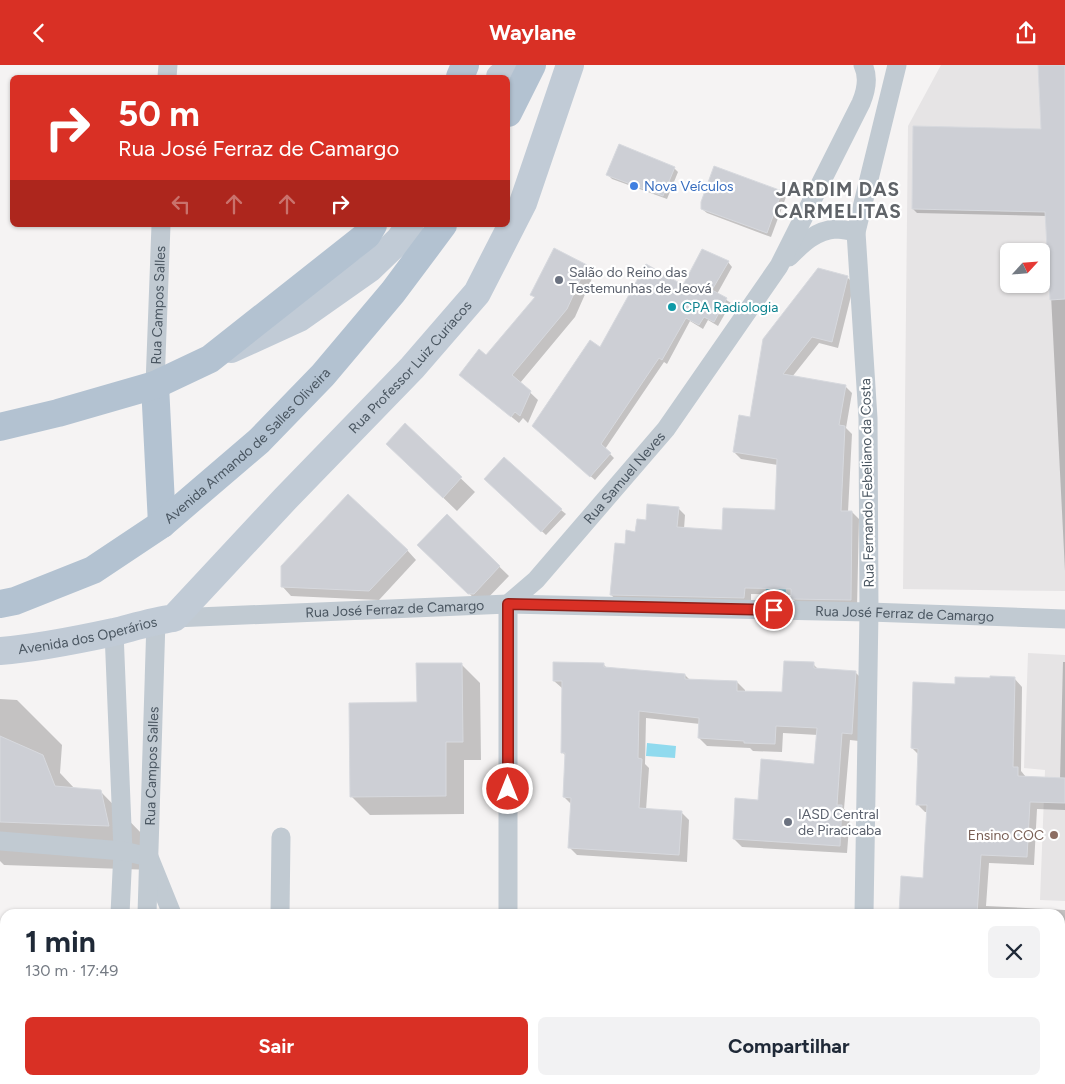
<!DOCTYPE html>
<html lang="pt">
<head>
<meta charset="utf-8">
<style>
	body { margin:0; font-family:Figtree,sans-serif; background:#f2f2f3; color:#1f2937; height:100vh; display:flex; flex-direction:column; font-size:19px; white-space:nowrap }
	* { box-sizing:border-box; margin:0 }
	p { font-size:16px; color:#747a83 }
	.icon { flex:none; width:28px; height:28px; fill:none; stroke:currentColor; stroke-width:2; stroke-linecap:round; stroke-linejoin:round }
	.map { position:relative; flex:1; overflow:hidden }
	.sheet { position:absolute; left:0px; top:844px; width:1065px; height:176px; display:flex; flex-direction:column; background:#fff; border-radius:15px 15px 0 0; box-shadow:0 1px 4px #0004 }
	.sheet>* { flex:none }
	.hud { position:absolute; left:10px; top:10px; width:500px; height:152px; border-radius:8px; box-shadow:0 1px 4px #0004; background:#d93025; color:#fff; overflow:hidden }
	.needle { width:32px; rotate:64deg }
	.buttons { position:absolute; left:1000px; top:178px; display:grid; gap:10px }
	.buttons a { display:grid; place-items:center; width:50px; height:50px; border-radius:8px; background:#fff; box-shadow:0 1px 4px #0004; font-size:25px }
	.pin { position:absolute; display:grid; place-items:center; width:42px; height:42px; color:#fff; margin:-21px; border:2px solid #fff; border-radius:50%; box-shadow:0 1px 5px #0007 }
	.me { position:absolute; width:55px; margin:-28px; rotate:0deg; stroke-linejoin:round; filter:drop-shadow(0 0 4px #0008) }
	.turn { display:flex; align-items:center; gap:18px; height:105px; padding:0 25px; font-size:22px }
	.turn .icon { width:65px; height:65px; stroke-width:2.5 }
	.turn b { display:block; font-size:35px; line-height:42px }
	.lanes { display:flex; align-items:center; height:48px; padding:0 25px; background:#0003; justify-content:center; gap:25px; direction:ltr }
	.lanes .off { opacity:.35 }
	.round { display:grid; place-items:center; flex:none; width:52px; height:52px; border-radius:8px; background:#f2f2f3 }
	.head { display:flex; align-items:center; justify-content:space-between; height:85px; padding:0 25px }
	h1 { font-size:30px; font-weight:700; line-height:38px }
	.primary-button { display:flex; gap:10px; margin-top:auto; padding:10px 25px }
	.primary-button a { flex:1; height:58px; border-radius:8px; background:#d93025; color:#fff; font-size:20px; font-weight:700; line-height:58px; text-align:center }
	.primary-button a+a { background:#f2f2f3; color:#1f2937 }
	header { display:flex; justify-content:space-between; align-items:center; height:65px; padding:0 25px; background:#d93025; color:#fff; font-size:22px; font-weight:700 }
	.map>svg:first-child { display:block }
</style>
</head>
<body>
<header><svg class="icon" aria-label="back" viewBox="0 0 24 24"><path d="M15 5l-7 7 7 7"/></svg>Waylane<svg class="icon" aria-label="share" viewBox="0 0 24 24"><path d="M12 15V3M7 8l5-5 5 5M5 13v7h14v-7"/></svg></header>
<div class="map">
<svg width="1065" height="1019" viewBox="0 0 1065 1019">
	<rect width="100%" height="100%" fill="#f5f3f3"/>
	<path fill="#e6e4e5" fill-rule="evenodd" d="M941 0H1065V526L903 524 908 61ZM1009 186H1041V219H1009Z
		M1028 588 1065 590V836L1040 835 1045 705 1024 703Z"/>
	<path fill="#c3f1d5" d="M152 1015H236L238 1019H151Z"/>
	<path fill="#90daee" d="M765 466H785L786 537H766Z
		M647 678 676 681 675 693 646 691Z"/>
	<path fill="#0003" d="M1039 0H1065V506L1047 151 917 148 913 144 1042 65Z
		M715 102 782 127 786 132 771 172 707 148 702 144Z
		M674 103 678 107 667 134 612 114 608 110Z
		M728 197 732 202 717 229 731 238 718 261 708 255 703 264 690 256 667 299 664 297 605 384 614 393 595 415 538 365 600 284 684 222Z
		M586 201 594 209 575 252 520 318 538 335 528 358 523 353 519 358 461 310 487 292 536 234 532 230Z
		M847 212 854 219 838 283 819 278 792 312 845 321 852 328 846 363 852 369 848 447H852L859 454 857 542 800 541 793 534V530L751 529V539L618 536 611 530 626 480 647 456 678 443 685 450 684 464 723 466 776 446 778 400 741 394 734 387 751 354Z
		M405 360 475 427 457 446 402 393Z
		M486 414 561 445 566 449 546 470Z
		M447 451 509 511 483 538H479L419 480Z
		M407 485 416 495 379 535 291 531 282 521Z
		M1063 597H1065V745L1037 744 1034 800 989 798 986 841 1065 845V928L1060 927V849H901L924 814 928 747H925L917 739 919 690 912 683 956 620 1014 613 1022 622 1021 706 1026 712 1060 714Z
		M461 599 480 618 481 695H464V749L370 750 351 731 418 638Z
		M603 599 608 604 685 610 690 615 737 617 745 625V628L784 629 813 599 819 605 856 608 864 616 859 676 850 675 844 744 850 749 847 788 742 782 734 774 759 736 815 700 818 670 783 668 782 687 753 686 750 683 707 681 699 673 700 659 646 653 645 699 649 703 646 745 681 747 689 755 687 797 577 790 569 782 572 740 564 732 566 691 562 687V623L554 616Z
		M0 634 17 635 62 680 60 708 75 724 100 726 145 772 154 805 4 800 0 796Z"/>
	<path fill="#cdcfd5" stroke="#d7d9de" d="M1038 0H1065V234L1050 235 1045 147 912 144 913 61 1041 64Z
		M619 79 675 102 663 131 606 110Z
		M714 101 782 126 767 168 701 144V137Z
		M554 183 587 200 567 244 512 310 531 326 520 351 515 347 511 352 459 310 479 284 486 290 535 232 530 230Z
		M702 184 729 196 712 225 727 233 714 257 704 252 699 260 686 253 662 295 659 293 601 379 611 388 590 412 532 361 590 275 600 282 646 199 683 220Z
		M818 203 848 211 832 277 812 272 783 309 846 320 839 360 845 361 841 446H852L851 535 791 534V524L745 523 744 533 610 530 615 478 625 479 626 465 635 467 637 454 646 455 647 439 679 442 677 462 722 465 723 443 775 445 777 394 733 387 739 350 750 352 763 274Z
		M405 358 462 412 443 433 386 379Z
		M504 392 562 444 541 467 484 414Z
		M348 429 408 485 369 526 281 522V501Z
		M447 449 500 501 474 529H468L417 480Z
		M784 596 814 597V603L856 606 852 669 842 668 837 740H842L840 781 733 774 735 733 758 735 761 694 814 699 817 663 776 661 775 679 744 678V676L698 673 699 653 639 646 638 693 642 694 639 743 682 746 679 790 568 783 571 733 563 732 565 688H561L562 616H553V597L604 598V602L685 609V614L737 616V626L782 627Z
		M416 598H462L463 677H446V731L350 732 349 638 417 637Z
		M990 611 1015 612 1013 702H1018V711L1065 713V738L1030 737 1027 792 981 790 977 849H899L901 811 923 813 927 740H916L918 684 911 683 913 617 955 619V612L990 613Z
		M0 671 43 690 55 721 101 725 109 761 0 757Z"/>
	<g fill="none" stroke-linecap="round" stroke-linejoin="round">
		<g stroke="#c1cad2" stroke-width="19">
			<path d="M167 12 168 0"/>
			<path d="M789 192C802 179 816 165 836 164 842 164 850 166 856 167"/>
			<path id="s1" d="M155 320 161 160"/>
			<path id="s2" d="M174 553 508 539 869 547 1065 554"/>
			<path d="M114 567 123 786 120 849"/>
			<path d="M0 776 123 786 149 792 172 849"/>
			<path id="s3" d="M147 849 156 555"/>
			<path d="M280 849 281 772"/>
			<path id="s4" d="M508 849V539L536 515 666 364 779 201 861 38C866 26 869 12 863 0"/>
			<path d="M864 849 869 547 868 353 856 167 897 0"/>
			<path d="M1060 942H1065"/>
			<path d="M249 1015 251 1019"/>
			<path d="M110 1019V1015"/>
			<path d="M140 1019V1015"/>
			<path d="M453 1019 456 1015"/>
			<path d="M641 1019V1015"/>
			<path d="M858 1019V1015"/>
		</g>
		<g stroke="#c1cbd6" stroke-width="28">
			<path d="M500 12 514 0"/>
			<path d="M231 284 299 253 370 203 400 174 410 160"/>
			<path id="s5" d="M0 586C38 583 77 575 114 567 134 562 153 556 174 553L285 434 412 303 477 228 523 138 570 0"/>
		</g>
		<g stroke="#b3c2d1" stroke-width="28">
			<path d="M460 12 465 0"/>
			<path d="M508 48 532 0"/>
			<path d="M155 320 162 459"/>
			<path d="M0 362 58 348 155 320 210 294 367 170 373 160"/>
			<path id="s6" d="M0 539 15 536 93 505 162 459 259 376 323 310 393 227 443 160"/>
		</g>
	</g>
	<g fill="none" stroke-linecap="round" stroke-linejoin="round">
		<defs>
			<path id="route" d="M508 724V539L774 545"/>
		</defs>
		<use href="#route" stroke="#8d1f18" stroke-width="12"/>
		<use href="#route" stroke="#d93025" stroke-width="9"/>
	</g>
	<circle fill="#3f7fe0" stroke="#fff" stroke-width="2" cx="634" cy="121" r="5"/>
	<g fill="#6b7280" stroke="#fff" stroke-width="2">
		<circle cx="559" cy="215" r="5"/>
		<circle cx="788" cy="757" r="5"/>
	</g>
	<circle fill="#0f9aa8" stroke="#fff" stroke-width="2" cx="672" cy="242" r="5"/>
	<circle fill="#8d6e63" stroke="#fff" stroke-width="2" cx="1054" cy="770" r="5"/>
	<g text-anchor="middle" stroke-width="4.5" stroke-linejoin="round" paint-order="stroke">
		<g font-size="14" fill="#366cbe" stroke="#fff" text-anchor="start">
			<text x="644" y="126">Nova Veículos</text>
		</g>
		<g font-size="14" fill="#5b616d" stroke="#fff" text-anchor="start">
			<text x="569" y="212">Salão do Reino das<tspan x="569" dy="16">Testemunhas de Jeová</tspan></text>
			<text x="798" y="754">IASD Central<tspan x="798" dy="16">de Piracicaba</tspan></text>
		</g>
		<g font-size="14" fill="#4a5661" stroke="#fff">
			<text dy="5" stroke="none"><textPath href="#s1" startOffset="80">Rua Campos Salles</textPath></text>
			<text dy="5" stroke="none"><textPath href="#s5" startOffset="522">Rua Professor Luiz Curiacos</textPath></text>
			<text dy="5" stroke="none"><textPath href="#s6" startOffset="298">Avenida Armando de Salles Oliveira</textPath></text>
			<text dy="5" stroke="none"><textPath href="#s4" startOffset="482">Rua Samuel Neves</textPath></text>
			<text transform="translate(867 418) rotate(-91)" y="5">Rua Fernando Febeliano da Costa</text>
			<text dy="5" stroke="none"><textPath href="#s2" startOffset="221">Rua José Ferraz de Camargo</textPath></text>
			<text dy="5" stroke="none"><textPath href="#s2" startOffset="731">Rua José Ferraz de Camargo</textPath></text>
			<text dy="5" stroke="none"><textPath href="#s5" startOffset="89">Avenida dos Operários</textPath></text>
			<text dy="5" stroke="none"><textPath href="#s3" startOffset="148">Rua Campos Salles</textPath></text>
		</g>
		<g font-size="14" fill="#0d838f" stroke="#fff" text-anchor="start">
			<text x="682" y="247">CPA Radiologia</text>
		</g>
		<g font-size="14" fill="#785e54" stroke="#fff" text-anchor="end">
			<text x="1044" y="775">Ensino COC</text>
		</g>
		<g font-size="19" font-weight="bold" letter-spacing="1" fill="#5f6368" stroke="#fff">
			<text x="838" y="131">JARDIM DAS<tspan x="838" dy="22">CARMELITAS</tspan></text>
		</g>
	</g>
</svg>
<div class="buttons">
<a><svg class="needle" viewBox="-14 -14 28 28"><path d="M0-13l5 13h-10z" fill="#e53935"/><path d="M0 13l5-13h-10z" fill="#747a83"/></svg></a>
</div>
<div class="pin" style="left:774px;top:545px;background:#d93025"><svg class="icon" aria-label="arrive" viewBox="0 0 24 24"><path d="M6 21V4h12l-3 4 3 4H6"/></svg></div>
<svg class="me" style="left:508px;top:724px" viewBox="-20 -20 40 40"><circle r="17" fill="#d93025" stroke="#fff" stroke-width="3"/><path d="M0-11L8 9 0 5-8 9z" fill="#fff"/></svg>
<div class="hud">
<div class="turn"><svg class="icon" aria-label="right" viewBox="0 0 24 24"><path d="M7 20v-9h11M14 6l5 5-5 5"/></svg><div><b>50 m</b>Rua José Ferraz de Camargo</div></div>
<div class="lanes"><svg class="icon off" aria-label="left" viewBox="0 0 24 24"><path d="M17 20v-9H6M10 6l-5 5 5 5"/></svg><svg class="icon off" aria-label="ahead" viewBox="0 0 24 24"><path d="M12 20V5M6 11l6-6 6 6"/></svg><svg class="icon off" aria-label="ahead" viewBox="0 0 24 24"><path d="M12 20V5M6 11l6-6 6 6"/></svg><svg class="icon" aria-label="right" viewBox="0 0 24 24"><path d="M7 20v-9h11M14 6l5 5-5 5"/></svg></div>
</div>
<section class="sheet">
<div class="head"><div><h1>1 min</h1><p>130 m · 17:49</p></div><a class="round"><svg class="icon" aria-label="close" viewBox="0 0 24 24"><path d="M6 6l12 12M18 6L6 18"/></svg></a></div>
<div class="primary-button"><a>Sair</a><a>Compartilhar</a></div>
</section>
</div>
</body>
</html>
